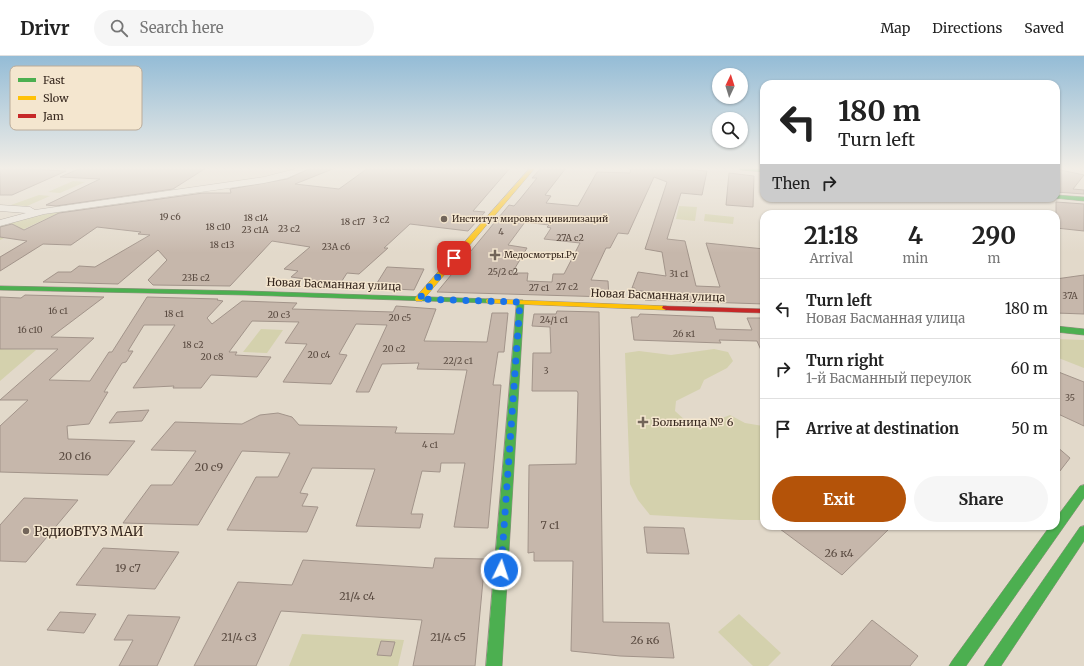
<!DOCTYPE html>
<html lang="en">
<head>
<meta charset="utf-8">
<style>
	body { margin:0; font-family:Merriweather,serif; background:#f6f6f6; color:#222; height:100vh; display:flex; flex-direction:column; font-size:15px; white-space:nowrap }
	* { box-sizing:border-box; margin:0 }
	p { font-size:13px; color:#767676 }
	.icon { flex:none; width:22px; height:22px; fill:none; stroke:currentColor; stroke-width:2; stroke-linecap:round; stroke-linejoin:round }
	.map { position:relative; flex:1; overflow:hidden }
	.panel { position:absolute; left:760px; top:154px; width:300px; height:320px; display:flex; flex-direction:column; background:#fff; border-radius:12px; box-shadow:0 1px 3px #0004 }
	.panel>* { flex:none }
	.hud { position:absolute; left:760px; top:24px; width:300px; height:122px; border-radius:12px; box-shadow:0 1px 3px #0004; background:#fff; color:#222; overflow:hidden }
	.needle { width:26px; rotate:4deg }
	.buttons { position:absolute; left:712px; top:12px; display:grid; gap:8px }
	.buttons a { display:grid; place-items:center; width:36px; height:36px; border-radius:50%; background:#fff; box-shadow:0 1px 3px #0004; font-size:20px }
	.pin { position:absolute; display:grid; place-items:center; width:34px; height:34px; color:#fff; margin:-17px; border-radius:8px; box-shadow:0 2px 6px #0006 }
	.me { position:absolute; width:44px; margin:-22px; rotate:4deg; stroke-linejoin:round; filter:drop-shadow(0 0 3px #0008) }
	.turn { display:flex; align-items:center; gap:14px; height:84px; padding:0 12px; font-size:18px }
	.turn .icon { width:52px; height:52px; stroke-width:2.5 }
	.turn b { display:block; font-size:28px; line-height:34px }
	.then { display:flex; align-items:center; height:38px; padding:0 12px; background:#0003; gap:8px; font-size:15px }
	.eta { display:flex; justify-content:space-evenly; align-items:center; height:68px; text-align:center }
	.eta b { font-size:24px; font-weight:700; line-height:28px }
	.action { display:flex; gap:8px; margin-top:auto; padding:8px 12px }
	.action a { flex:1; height:46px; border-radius:24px; background:#b45309; color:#fff; font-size:16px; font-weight:700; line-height:46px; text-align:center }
	.action a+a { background:#f6f6f6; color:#222 }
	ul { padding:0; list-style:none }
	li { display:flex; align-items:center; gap:12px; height:60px; padding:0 12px; border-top:1px solid #e0e0e0 }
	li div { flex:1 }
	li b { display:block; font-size:15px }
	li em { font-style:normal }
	header { display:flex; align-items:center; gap:24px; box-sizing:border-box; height:56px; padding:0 20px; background:#fff; border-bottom:1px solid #e0e0e0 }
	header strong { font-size:19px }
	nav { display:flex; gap:22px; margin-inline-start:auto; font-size:14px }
	.search { width:280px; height:36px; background:#f6f6f6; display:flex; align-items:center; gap:10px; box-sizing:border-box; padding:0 14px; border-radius:22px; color:#767676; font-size:15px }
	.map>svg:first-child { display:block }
</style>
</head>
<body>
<header>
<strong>Drivr</strong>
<div class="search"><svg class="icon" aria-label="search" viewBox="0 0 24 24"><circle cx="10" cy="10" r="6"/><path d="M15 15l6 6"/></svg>Search here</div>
<nav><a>Map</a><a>Directions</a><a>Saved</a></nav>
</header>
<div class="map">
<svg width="1084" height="610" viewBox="0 0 1084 610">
	<rect width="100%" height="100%" fill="#e2d9ca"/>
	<path fill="#d4d1ad" d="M73 125 85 126 60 137 48 136Z
		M39 139 50 140 27 150 11 149Z
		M679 150 697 151 695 165 676 163Z
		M63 155 0 184V176L16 170 9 167 41 159Z
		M705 158 734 161 733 168 704 165Z
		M261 273 283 274 267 297 243 296Z
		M1056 283 1084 284V312L1056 301Z
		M0 293 36 294 0 325Z
		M714 293 728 296 733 305 727 312 704 324 700 333 676 345 675 355 686 365 702 370 730 359 745 367 763 370 764 462 762 464H740L650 459 638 444 630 428 625 297 639 295 671 299Z
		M739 558 781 597 768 610H753L718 576Z
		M302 578 404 584 398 610H289Z"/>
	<path fill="#c6b7ab" stroke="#a2948a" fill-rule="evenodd" d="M0 112H3L66 115 12 139H0Z
		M81 112H206L173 133 56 150 46 149 100 123 60 121Z
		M311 112H335L295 128 339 133 368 112H510L473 155 485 156 468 175 410 168 384 192H388L359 218 347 217 338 231H307L312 224 291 221 298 215 284 213 310 191 272 185 230 230 153 229 148 224 167 204 158 194 118 228 43 226 58 216H71L79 210 95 211 150 179 138 178 141 176 97 171 71 189 43 188 0 215V201L27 185 0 181V171L12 168 24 174 59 157 203 137H231L230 133 287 123Z
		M541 112H566L545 139 551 140 546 147 578 150 597 116 630 117 631 112H668L707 115 702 139 681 137 667 183 685 185 696 230 720 231 706 187 764 193V248L645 244 648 236 634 234 635 232H632L638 216 666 220 662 196 645 193 667 126 654 121 628 178 618 177 610 192H606L591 224 608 225 609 241 437 236 509 149 514 150 520 143 537 122H532ZM525 166 549 169 547 171 551 172 544 183 580 187 564 218H553L552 226 527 225 528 217H512L527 192 508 189Z
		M1056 113 1084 119 1073 133 1084 134V138L1056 136Z
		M729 117 754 120 753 151 726 149Z
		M1056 146 1084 148V175L1056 172Z
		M387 211 424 213 414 234 374 232Z
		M1084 219V258L1056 257V223Z
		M25 239 104 241 51 281 94 282 49 324 90 325 109 296H112L147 241 218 243 217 244 223 245 207 262 212 268 242 245 297 247 292 253 393 256 396 250 436 253 424 285 487 286 492 257H508L504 296H498L493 329H501L488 472 454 471 465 407H441L440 416 422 415 411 458H423L420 472 356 470 375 413 312 412 300 437 308 438 302 450 318 451 307 476 227 474 256 421H278L290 397 242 395 198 469 123 467 151 429H172L196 395 151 394 175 366 242 368 260 359 278 357 292 361 299 369 397 371 395 377 454 378 467 314 417 313 419 307 382 308 369 336H356L387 269 356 268 339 298 347 299 331 328 283 326 307 288 285 287 299 266 252 265 229 296H237L235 299 271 301 257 321 211 319 201 332H173L174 330 133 332 175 269H144L128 295H133L126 306 122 307 104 336H108L89 368 67 370 68 383 135 385 108 419 0 416V370L28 344H0L58 293H0V241L21 242Z
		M557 255 599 256 603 566 669 567 674 602 620 600 571 595 573 505H534V496L528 497 529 409 576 408 578 337 577 335H532L533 297H551L550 271 532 270 534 258H556Z
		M640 258 713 261 716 273 752 274 747 262H764V301L757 285 719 284 721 287 634 284 631 261H638Z
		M1056 315 1084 326V370L1056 357Z
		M149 354 142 365 109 367 117 356Z
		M1056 390 1070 402 1056 420Z
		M24 442 78 444 26 506 0 505V469Z
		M776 470H892L842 519Z
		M644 471 684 472 689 498 647 497Z
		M103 492 179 496 155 533 76 529Z
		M435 502 485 503 475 610H413L422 564 281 555 256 610H194L238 526 292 529 303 504 433 512Z
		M60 556 96 558 84 577 47 574Z
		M128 559 180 561 157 610H119L133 584H114Z
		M872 564 918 600 910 610H831Z
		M381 585 395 586 391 600 377 599Z"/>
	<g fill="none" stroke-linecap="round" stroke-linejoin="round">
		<defs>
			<path id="street" d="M299 112H310L287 122 264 127 44 158 0 170V164L26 157 0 155V149L30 151 35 154 264 121Z"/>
			<path id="fast" d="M739 112H764V116L741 114Z
				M1056 139 1084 141V145L1054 142H1056Z
				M0 230 246 235 490 243 494 245 490 247 246 239 0 234Z
				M517 244H523L524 246 502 610H486Z
				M1056 270 1084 273V279L1056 276Z
				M1084 429V442L966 610H949L952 605 1050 470H1056V462L1080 430Z
				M1084 470V485L1001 610H984L987 605 1080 471Z"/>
			<path id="slow" d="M530 112H535L422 245H416L415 243 416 241Z
				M487 243 666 250 670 252 666 254 490 247H487L486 245Z"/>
			<path id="jam" d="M663 250 764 253V257L666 254 662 252Z"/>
		</defs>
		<use href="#street" stroke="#a79e94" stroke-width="1"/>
		<use href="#fast" stroke="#978e84" stroke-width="1"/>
		<use href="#slow" stroke="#978e84" stroke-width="1"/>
		<use href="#jam" stroke="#978e84" stroke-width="1"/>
		<use href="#street" fill="#eae5dc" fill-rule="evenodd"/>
		<use href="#fast" fill="#4caf50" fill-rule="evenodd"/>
		<use href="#slow" fill="#ffc107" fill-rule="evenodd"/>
		<use href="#jam" fill="#c62828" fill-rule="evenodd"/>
	</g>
	<linearGradient id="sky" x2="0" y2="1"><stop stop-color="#94bcd6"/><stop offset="0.57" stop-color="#f2eee7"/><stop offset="1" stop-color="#f2eee7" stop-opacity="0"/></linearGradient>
	<rect width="1084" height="197" fill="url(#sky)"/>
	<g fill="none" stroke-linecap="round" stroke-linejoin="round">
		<path stroke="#1a73e8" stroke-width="7" stroke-dasharray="0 12.6" d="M454 202 419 243 520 246 501 514"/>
	</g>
	<g fill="#72655a" stroke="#f4e6cf" stroke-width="1.5">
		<circle cx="444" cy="163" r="4"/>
		<path d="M493 193h4v4h4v4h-4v4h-4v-4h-4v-4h4z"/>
		<path d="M641 360h4v4h4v4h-4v4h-4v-4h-4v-4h4z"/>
		<circle cx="26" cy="475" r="4"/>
	</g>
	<g text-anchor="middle" stroke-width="3" stroke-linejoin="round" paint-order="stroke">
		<g font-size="9" fill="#594a40">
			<text x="170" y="164">19 с6</text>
			<text x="256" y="165">18 с14</text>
			<text x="381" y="167">3 с2</text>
			<text x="353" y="169">18 с17</text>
			<text x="218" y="174">18 с10</text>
			<text x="289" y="176">23 с2</text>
			<text x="255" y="177">23 с1А</text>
			<text x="501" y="179">4</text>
			<text x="570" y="185">27А с2</text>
			<text x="222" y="192">18 с13</text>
			<text x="336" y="194">23А с6</text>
			<text x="503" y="219">25/2 с2</text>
			<text x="679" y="221">31 с1</text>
			<text x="196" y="225">23Б с2</text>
			<text x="567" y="234">27 с2</text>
			<text x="539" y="235">27 с1</text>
			<text x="1070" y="243">37А</text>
			<text x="58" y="258">16 с1</text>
			<text x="174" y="261">18 с1</text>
			<text x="279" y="262">20 с3</text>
			<text x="400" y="265">20 с5</text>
			<text x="554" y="267">24/1 с1</text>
			<text x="30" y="277">16 с10</text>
			<text x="684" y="281">26 к1</text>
			<text x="193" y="292">18 с2</text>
			<text x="394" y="296">20 с2</text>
			<text x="319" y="302">20 с4</text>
			<text x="212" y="304">20 с8</text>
			<text x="458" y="308">22/2 с1</text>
			<text x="546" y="318">3</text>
			<text x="1070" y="345">35</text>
			<text x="430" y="392">4 с1</text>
		</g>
		<g font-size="9" fill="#35261d" stroke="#f4e6cf" text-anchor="start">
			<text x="452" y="166">Институт мировых цивилизаций</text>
			<text x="504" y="202">Медосмотры.Ру</text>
		</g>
		<g font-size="11" fill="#35261d" stroke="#f4e6cf">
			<text transform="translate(334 228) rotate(2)" y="4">Новая Басманная улица</text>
			<text transform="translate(658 239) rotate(2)" y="4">Новая Басманная улица</text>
		</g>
		<g font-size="11" fill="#35261d" stroke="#f4e6cf" text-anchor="start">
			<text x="652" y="370">Больница № 6</text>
		</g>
		<g font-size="11" fill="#594a40">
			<text x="75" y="404">20 с16</text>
			<text x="209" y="415">20 с9</text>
			<text x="550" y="473">7 с1</text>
			<text x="839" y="501">26 к4</text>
			<text x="128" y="516">19 с7</text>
			<text x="357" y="544">21/4 с4</text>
			<text x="239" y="585">21/4 с3</text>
			<text x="448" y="585">21/4 с5</text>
			<text x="645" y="588">26 к6</text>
		</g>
		<g font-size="13" fill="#35261d" stroke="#f4e6cf" text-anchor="start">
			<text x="34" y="480">РадиоВТУЗ МАИ</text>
		</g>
	</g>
	<rect x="10" y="10" width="132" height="64" rx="6" fill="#f4e6cf" stroke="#bbac9a" stroke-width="1"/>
	<rect x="18" y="22" width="18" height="4" fill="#4caf50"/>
	<rect x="18" y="40" width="18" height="4" fill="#ffc107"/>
	<rect x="18" y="58" width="18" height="4" fill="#c62828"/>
	<g font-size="11" fill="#35261d">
		<text x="43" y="28">Fast</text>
		<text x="43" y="46">Slow</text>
		<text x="43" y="64">Jam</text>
	</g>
</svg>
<div class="buttons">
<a><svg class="needle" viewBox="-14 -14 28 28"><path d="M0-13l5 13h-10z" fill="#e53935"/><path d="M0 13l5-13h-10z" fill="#767676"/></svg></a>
<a><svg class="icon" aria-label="search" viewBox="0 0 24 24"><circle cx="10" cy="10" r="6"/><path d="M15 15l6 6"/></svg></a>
</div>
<div class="pin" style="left:454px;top:202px;background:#d93025"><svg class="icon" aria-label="arrive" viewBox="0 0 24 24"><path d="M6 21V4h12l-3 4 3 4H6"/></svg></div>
<svg class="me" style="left:501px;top:514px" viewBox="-20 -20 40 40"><circle r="17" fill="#1a73e8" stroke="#fff" stroke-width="3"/><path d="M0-11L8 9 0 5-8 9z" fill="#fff"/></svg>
<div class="hud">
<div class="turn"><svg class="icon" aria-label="left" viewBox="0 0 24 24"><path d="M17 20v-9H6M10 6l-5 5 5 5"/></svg><div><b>180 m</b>Turn left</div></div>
<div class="then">Then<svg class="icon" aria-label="right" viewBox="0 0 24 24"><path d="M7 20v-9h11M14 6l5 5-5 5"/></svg></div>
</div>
<section class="panel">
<div class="eta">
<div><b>21:18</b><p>Arrival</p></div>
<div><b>4</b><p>min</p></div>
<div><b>290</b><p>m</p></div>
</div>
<ul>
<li><svg class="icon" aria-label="left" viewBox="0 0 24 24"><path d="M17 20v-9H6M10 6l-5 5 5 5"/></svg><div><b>Turn left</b><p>Новая Басманная улица</p></div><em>180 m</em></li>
<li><svg class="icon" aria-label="right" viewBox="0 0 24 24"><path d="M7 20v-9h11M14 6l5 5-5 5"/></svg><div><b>Turn right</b><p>1-й Басманный переулок</p></div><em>60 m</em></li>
<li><svg class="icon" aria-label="arrive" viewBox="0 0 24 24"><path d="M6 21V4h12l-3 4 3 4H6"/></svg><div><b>Arrive at destination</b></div><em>50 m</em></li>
</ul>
<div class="action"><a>Exit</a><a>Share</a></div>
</section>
</div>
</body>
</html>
